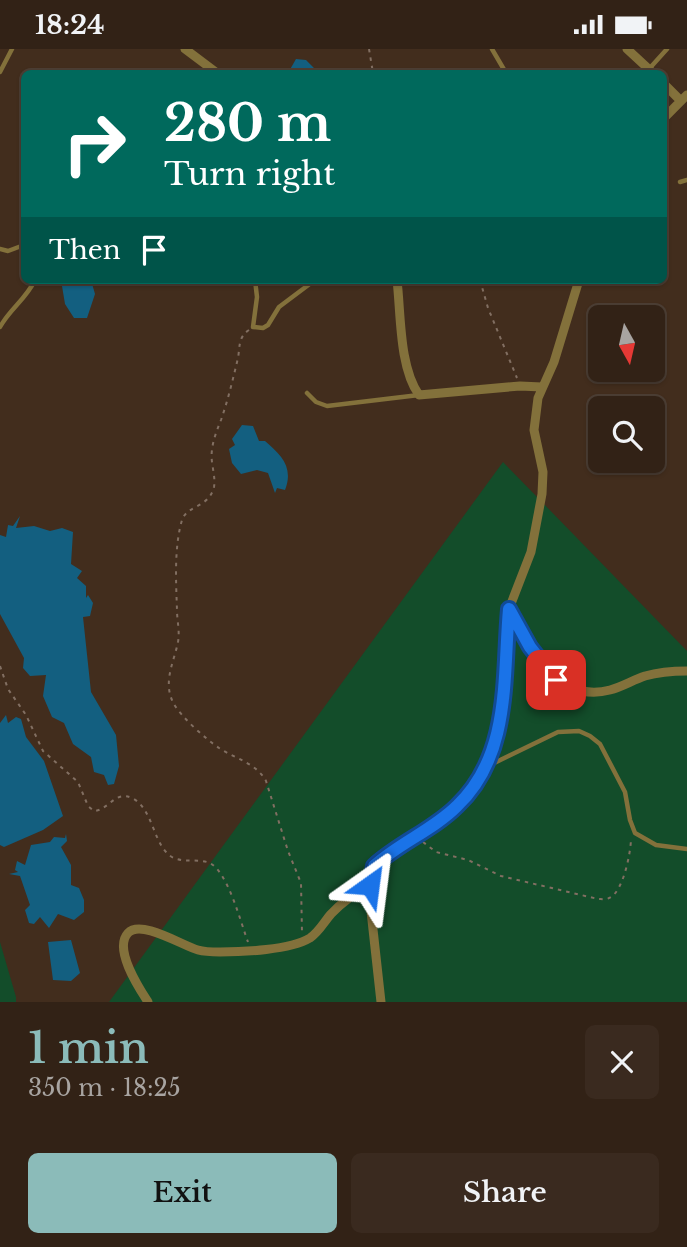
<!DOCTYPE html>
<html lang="en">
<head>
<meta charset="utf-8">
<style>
	body { margin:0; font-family:"Libre Baskerville",serif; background:#3a2a1f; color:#f1f3f6; height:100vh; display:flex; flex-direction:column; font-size:26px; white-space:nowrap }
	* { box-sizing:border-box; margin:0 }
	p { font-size:23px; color:#a8a4a1 }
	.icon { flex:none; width:38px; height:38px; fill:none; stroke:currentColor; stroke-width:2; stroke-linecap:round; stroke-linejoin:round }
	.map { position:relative; height:953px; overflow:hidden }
	.panel { display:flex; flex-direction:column; background:#322216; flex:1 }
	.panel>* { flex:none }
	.guide { position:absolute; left:21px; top:21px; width:646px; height:214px; border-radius:10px; box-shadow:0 2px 5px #0004,0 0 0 2px #4d3f35; background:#00695c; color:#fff; overflow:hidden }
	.needle { width:46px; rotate:172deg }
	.buttons { position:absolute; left:588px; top:256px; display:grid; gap:14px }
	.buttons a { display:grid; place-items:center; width:77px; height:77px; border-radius:10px; background:#322216; box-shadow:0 2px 5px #0004,0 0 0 2px #4d3f35; font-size:35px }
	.pin { position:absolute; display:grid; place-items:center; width:60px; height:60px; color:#fff; margin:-30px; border-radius:14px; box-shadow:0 4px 10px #0006 }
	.me { position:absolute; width:77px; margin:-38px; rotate:31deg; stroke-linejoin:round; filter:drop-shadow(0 0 5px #0008) }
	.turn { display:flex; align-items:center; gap:24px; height:147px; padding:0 28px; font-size:32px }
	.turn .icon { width:91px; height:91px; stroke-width:2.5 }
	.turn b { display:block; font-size:49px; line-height:60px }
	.then { display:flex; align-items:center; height:66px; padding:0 28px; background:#0003; gap:14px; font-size:26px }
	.round { display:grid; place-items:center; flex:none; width:74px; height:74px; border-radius:10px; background:#3a2a1f }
	.head { display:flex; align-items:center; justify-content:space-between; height:119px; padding:0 28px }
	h1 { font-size:42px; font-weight:600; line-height:52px; color:#8bbbb9 }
	.cta { display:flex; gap:14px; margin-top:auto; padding:14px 28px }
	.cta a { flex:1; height:80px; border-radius:10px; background:#8bbbb9; color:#111; font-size:28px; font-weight:600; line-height:80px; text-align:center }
	.cta a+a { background:#3a2a1f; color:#f1f3f6 }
	.status { display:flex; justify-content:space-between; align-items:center; height:49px; padding:0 35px; background:#322216; direction:ltr }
	.status svg { height:19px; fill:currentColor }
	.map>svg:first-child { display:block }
</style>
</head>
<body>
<div class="status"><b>18:24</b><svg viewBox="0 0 49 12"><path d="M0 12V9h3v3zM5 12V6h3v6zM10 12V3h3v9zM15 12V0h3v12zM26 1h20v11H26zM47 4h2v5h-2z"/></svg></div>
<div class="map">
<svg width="687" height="953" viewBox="0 0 687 953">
	<rect width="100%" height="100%" fill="#422d1d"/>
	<path fill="#134d2a" d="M503 413 687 602V953H109Z
		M0 893 16 948V953H0Z"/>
	<path fill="#135f80" d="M296 10 306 11 319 24H288Z
		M61 231H91L95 245 87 269H74L65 255Z
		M242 376 253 377 259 392H265C281 406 294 418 285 441L277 439 275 444 268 424 257 421 241 425 232 414 229 400 235 396 232 390Z
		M20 467 16 479 34 477 50 482 62 479 73 483 71 515 82 522 77 529 86 537V549L88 546 93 554 90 567 83 568 91 643 116 686 119 717 114 735 108 736 104 726 94 723 91 708 73 695 64 674 52 668 43 647 46 626 30 627 23 619 24 609 0 565V486L6 488 8 476 13 477Z
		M6 666 8 674 16 668 21 670 26 688 44 712 63 767 43 781 4 798 0 796V674Z
		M66 785 67 792 61 798 71 816V836L79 839 84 851V863L74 871 58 865 49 879 40 868 34 875 29 874 25 861 30 856 20 827 9 825 18 823 15 821 17 812 25 816 31 796 50 793 54 788 65 789Z
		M71 891 80 924 71 932 53 931 48 893Z"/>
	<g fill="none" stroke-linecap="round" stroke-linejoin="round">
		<path stroke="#826f62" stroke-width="2" stroke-dasharray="3.5 5" stroke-linecap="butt" d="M369 0 373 24
			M480 231 488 259 517 329
			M249 281C238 288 240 298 238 309 233 330 228 351 221 371 217 381 213 391 212 401 210 414 216 426 214 438 209 459 187 456 182 471 174 498 176 533 177 561 177 572 180 582 178 593 174 613 162 634 174 655 181 668 207 691 219 699 236 710 256 714 266 732L288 802 301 834 302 884
			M0 617 8 640 26 666 43 702 78 733 88 757 94 762C109 761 115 741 132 749 151 758 153 789 166 803 177 816 193 809 207 813 227 818 241 875 248 893
			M423 793 436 803 468 811 501 827 598 850C601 850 606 851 609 849 623 844 631 803 631 789"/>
		<path stroke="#83713b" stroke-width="4.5" d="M492 0 506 24
			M649 20 667 0
			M0 23 12 0
			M680 133 687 131
			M0 200 8 202 24 196
			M255 231 257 248 253 278 263 279 268 276 279 258 315 231
			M0 278C10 260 26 250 35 231
			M307 344 316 353 327 357 419 346
			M488 717 558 683 579 682 590 687 600 695 625 743 630 771 635 784 656 796 687 800"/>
		<path stroke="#83713b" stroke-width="9" d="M185 0 217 24
			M627 0 653 24
			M663 34 681 52
			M663 70 687 46
			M397 231C401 265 399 318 419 346L520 337 542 338
			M510 562C531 600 557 655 610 641 622 638 633 631 645 627 659 623 672 622 687 622
			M148 953C139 939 113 900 128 884 141 870 183 897 198 901 205 903 213 903 220 903 243 903 290 901 310 889 319 883 324 873 331 865 343 852 355 844 370 836
			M381 953 369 844 372 822 378 813 457 758 478 733 495 696 505 623 509 560 531 503 542 445 543 423 534 381 538 349 554 313 579 231"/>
	</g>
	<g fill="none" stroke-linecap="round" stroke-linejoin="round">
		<defs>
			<path id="route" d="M370 836 374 817C399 794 433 781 457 757 511 706 503 628 509 560L530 598 556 631"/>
		</defs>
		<use href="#route" stroke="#114b97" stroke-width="18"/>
		<use href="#route" stroke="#1a73e8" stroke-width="12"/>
	</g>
</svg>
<div class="buttons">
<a><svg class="needle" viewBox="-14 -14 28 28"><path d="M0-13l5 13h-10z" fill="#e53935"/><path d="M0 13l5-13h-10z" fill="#a8a4a1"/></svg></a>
<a><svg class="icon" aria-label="search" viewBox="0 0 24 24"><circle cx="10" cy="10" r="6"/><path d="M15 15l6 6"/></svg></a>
</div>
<div class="pin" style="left:556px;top:631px;background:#d93025"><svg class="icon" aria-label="arrive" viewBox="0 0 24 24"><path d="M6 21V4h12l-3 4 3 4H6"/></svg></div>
<svg class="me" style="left:370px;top:836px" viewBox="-20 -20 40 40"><path d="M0-17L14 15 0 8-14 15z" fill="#1a73e8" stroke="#fff" stroke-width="4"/></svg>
<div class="guide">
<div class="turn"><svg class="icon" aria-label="right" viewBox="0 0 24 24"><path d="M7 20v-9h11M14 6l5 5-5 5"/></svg><div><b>280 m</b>Turn right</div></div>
<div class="then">Then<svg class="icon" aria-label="arrive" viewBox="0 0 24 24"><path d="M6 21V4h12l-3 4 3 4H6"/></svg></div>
</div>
</div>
<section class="panel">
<div class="head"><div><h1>1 min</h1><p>350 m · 18:25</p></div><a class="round"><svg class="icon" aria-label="close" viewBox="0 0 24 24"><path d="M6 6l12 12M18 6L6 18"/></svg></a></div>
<div class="cta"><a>Exit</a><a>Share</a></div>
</section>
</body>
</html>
